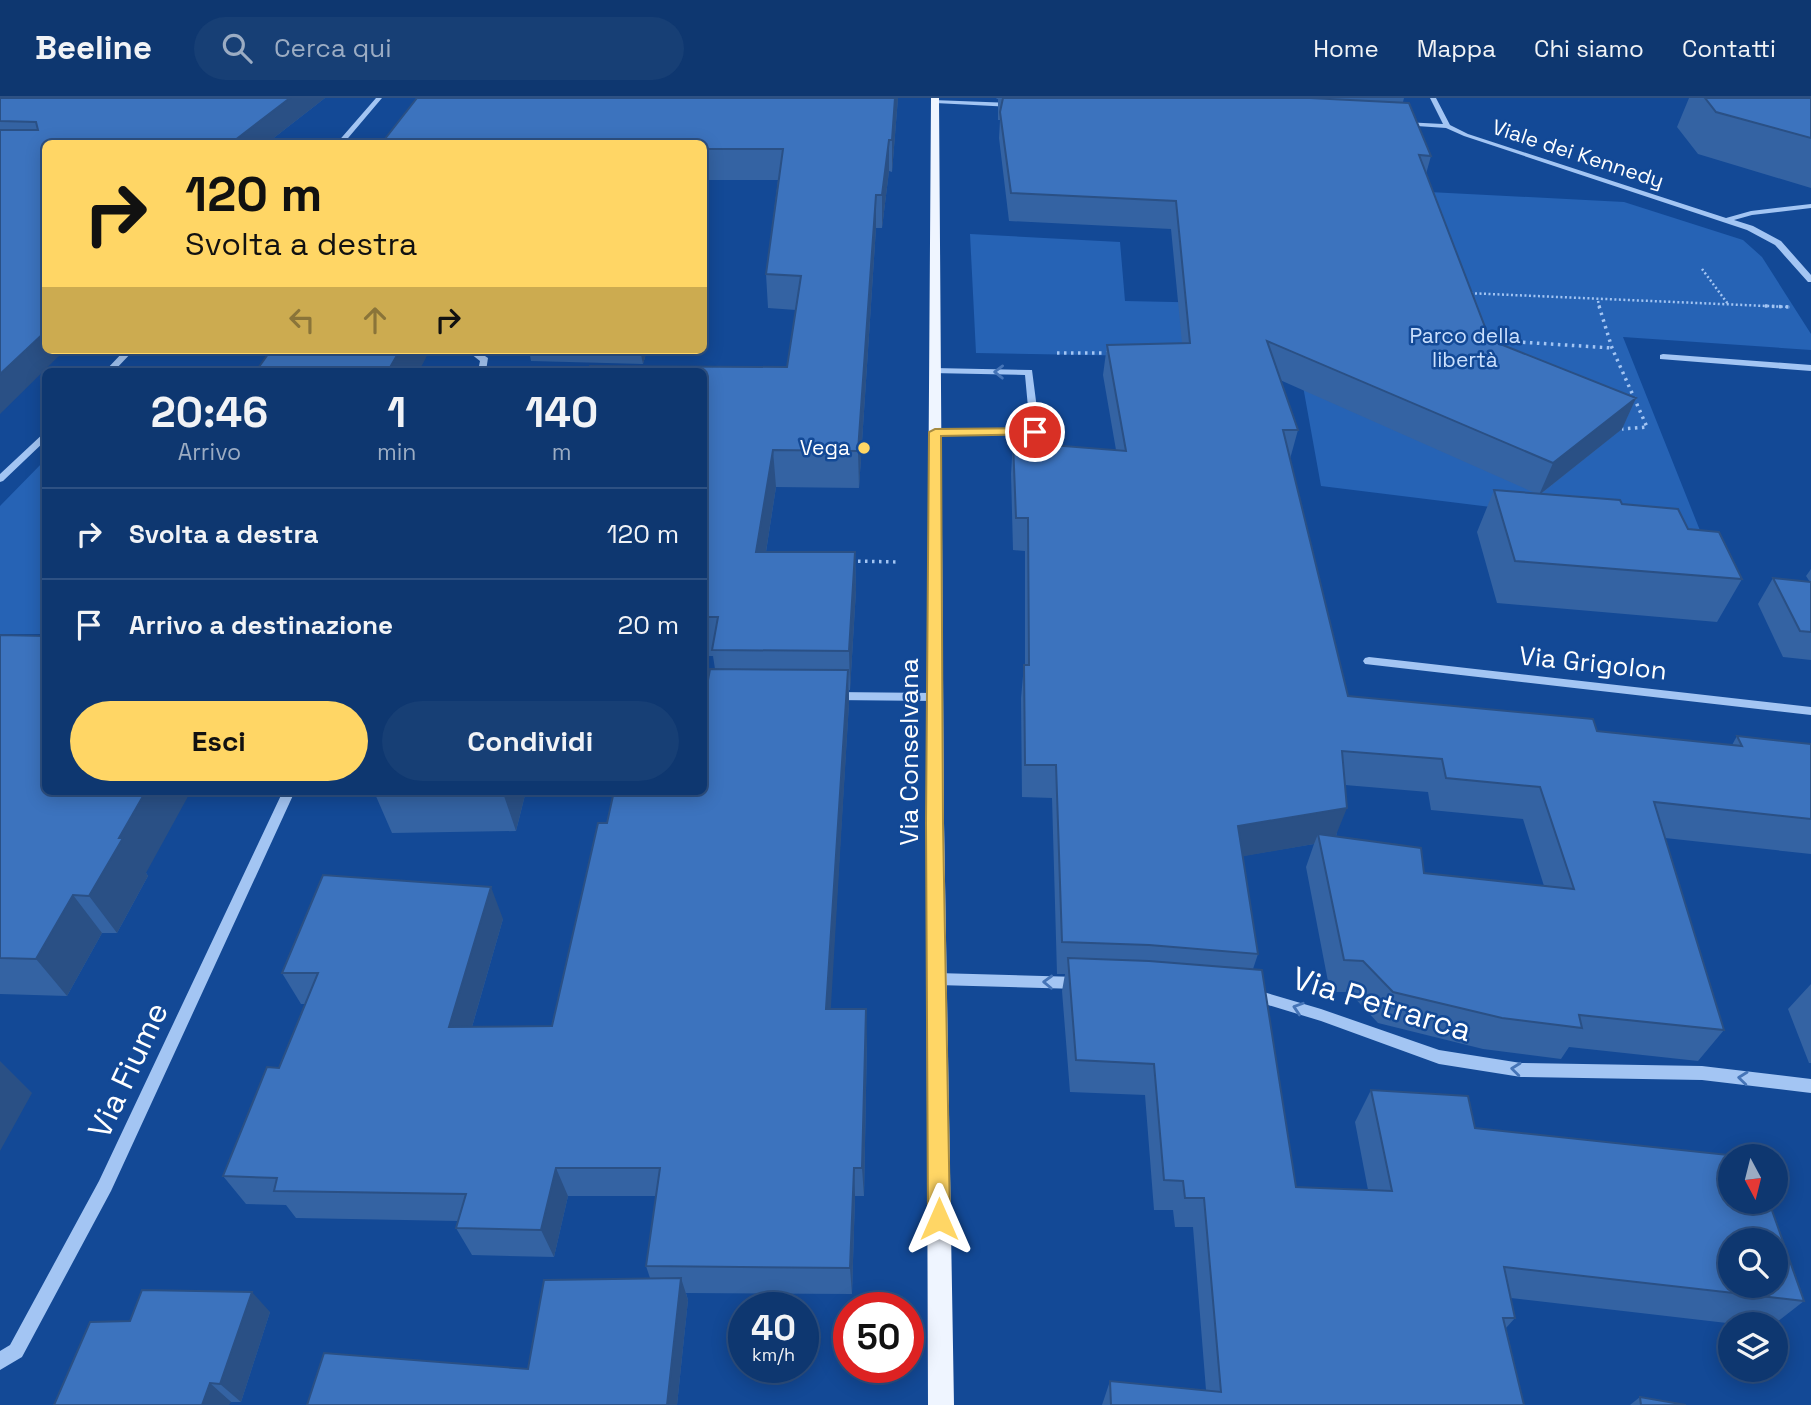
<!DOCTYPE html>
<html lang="it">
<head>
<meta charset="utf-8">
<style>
	body { margin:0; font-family:"Space Grotesk",sans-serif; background:#173f75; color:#f1f3f6; height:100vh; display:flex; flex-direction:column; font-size:26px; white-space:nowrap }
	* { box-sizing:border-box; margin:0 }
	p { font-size:23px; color:#9bacc3 }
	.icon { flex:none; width:38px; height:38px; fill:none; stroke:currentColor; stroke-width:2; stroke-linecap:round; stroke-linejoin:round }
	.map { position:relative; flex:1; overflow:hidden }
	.details { position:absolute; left:42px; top:270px; width:665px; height:427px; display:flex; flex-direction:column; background:#0e3770; border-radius:10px; box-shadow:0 4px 18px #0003,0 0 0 2px #2e5183 }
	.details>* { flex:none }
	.guide { position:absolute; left:42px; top:42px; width:665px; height:214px; border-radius:10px; box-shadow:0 4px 18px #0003,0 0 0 2px #2e5183; background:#ffd665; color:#111; overflow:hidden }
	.needle { width:46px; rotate:173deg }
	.buttons { position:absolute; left:1718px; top:1046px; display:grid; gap:14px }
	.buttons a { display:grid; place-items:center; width:70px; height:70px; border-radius:50%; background:#0e3770; box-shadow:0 4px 18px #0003,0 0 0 2px #2e5183; font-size:35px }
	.speed { position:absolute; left:728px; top:1194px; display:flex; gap:14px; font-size:35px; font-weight:700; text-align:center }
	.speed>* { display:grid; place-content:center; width:91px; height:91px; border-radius:50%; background:#0e3770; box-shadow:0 4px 18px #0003,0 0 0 2px #2e5183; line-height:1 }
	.speed small { font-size:18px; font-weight:400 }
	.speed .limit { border:10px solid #d22; background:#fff; color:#111 }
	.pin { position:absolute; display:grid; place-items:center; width:60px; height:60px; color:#fff; margin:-30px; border:4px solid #fff; border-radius:50%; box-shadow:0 2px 7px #0007 }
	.me { position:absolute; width:77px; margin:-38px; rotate:0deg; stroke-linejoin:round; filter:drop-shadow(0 0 5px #0008) }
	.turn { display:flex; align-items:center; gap:24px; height:147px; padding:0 28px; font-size:32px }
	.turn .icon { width:91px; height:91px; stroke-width:2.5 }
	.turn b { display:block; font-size:49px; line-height:60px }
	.lanes { display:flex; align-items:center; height:66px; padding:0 28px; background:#0003; justify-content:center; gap:35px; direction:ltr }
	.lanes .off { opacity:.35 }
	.eta { display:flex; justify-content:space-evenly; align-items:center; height:119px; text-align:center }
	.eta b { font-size:42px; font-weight:700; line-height:49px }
	.action { display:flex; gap:14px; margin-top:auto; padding:14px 28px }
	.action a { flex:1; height:80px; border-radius:42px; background:#ffd665; color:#111; font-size:28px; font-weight:700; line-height:80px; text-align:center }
	.action a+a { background:#173f75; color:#f1f3f6 }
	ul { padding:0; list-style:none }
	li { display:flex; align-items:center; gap:21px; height:91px; padding:0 28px; border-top:2px solid #2e5183 }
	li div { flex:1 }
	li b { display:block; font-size:26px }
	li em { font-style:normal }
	header { display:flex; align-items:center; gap:42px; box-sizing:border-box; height:98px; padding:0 35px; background:#0e3770; border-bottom:2px solid #2e5183 }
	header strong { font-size:33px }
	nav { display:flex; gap:38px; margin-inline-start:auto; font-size:24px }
	.search { width:490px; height:63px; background:#173f75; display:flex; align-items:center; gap:18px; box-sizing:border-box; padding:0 24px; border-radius:38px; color:#9bacc3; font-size:26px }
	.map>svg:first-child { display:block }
</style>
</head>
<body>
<header>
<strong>Beeline</strong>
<div class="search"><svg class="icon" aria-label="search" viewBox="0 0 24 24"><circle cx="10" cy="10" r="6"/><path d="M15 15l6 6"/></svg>Cerca qui</div>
<nav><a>Home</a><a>Mappa</a><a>Chi siamo</a><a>Contatti</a></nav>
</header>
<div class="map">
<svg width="1811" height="1307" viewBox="0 0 1811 1307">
	<rect width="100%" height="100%" fill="#134996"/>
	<path fill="#2663b5" d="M1274 86 1624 104 1743 142 1762 159 1811 236V252L1623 239 1701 435 1321 388 1299 266 1259 260 976 255 970 136 1120 144 1125 203 1270 206Z
		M45 362V536H0V408Z"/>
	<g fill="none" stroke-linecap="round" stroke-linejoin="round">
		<path stroke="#a3c5f3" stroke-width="2.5" stroke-dasharray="2 2.5" stroke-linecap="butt" d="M1702 171 1728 206
			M1466 195 1790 209
			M1598 203 1600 210"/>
		<path stroke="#a3c5f3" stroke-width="3.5" stroke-dasharray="2.5 4.5" stroke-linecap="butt" d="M1599 208 1612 250 1647 329 1622 331
			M1765 208 1790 209
			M1488 242 1612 250
			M1057 255H1111
			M851 463 899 464"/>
		<path fill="#a3c5f3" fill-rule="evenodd" d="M376 0H382L343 46H336Z
			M1430 0H1436L1450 27 1468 36 1726 120 1751 113 1811 106V110L1752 117 1734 122 1753 128 1781 143 1811 177V184H1808L1775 147 1747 132 1464 38 1446 30 1402 27 1401 26 1404 24 1443 26Z
			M933 2 1012 5 1015 7 1012 9 935 5Z
			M125 252H134L114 273H105Z
			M466 252H476L488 260 486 273H478L480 263Z
			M1663 256 1811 267V273L1660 261V257Z
			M934 270 1032 272 1040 334 1035 337 932 336 930 334 935 331H1030L1025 277 931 275 930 273Z
			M46 333V342L3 383 0 384V376Z
			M1369 559 1811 609V617L1365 566 1363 563 1365 560Z
			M834 594 935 595 941 599 935 603 834 602 828 598Z
			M283 693H295L111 1093 22 1259 0 1272V1253L10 1247 99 1083Z
			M937 875 1078 879 1083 881 1085 885 1083 889 1078 891 937 887 932 885 930 881 932 877Z
			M1250 890 1321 911 1439 952 1521 965 1702 968 1811 981V995L1702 982 1521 979 1439 966 1321 923 1245 900 1243 896 1245 892Z"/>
		<path fill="#eff5ff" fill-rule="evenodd" d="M931 0H939L944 725 954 1307H928L926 725Z"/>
	</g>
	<path fill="#3463a3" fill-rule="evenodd" d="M0 0H325L266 46H46L0 316Z
		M417 0H898L892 74 889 73 882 130H876L859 390 776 389 766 454H855L856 492 850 592H849V605L830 911 867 941 864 1098H855L852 1196 686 1195 688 1202 677 1307H307L528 1271 650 1180 646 1168 656 1098H568L554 1159 472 1157 456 1130 458 1123 296 1120 286 1107 246 1106 223 1078 279 970 305 906H301L282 875 503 821 472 929 552 928 607 725 704 693 715 571 713 558H704V273L787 269 796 212 768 210 766 176 778 82H704V46Z
		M996 0H1404L1403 4 1431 58 1426 76 1490 242 1636 300 1622 331 1541 396 1622 406 1688 431 1742 481 1717 524 1497 505 1477 434 1494 392 1535 395 1280 282 1298 332 1290 361 1348 598 1597 633 1732 647 1737 638 1811 646V756L1665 740 1724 932 1698 963 1569 949 1561 961 1483 951 1378 925 1349 894H1330L1306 769 1314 746 1242 758 1258 856 1253 871 1296 1089 1368 1092 1355 1024 1371 992 1475 1030 1804 1203 1773 1227H1744L1511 1200 1515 1220 1506 1230 1524 1307H1102L1110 1283 1206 1292 1193 1129H1175L1173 1112H1154L1145 997 1070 994 1062 893 1065 876H1057L1052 700 1022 699 1021 600 1024 567H1025V453L1013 452 1011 376 1013 344 1116 352 1103 277 1107 247 1182 245 1171 131 1009 123 999 40 1000 22H998V1H997ZM1345 687 1428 694 1431 712 1523 721 1544 788 1424 775 1336 739Z
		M1689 0H1811V90L1698 56 1677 29Z
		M529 252H647L643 266 531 263Z
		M1811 471V562L1783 559 1758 506 1773 480 1810 484 1806 478Z
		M0 537 148 778 117 835H102L67 898 0 896Z
		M377 693H526L516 733 392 735 375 696Z
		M1811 886V965H1809L1788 911Z
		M270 1214 241 1304H231L130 1223Z
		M1640 1299 1686 1307H1630Z"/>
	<path fill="#2a5085" d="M290 0H325L266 46H230Z
		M895 0H898L892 74V42Z
		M889 42V73L882 130V97Z
		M876 97V130L859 390 858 353Z
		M46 233V252H65L0 316V276Z
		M400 252H430L419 273H388Z
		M640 252H647L643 266Z
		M1636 300 1622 331 1539 397 1553 365Z
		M773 352 776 389 760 492 756 454Z
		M855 454 856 492 850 592 849 553Z
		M848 572 849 605 829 941 826 911Z
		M146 693H191L146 775 148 778 117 835 89 798 119 740Z
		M503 693H526L516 733 503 695Z
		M1347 710 1334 742 1318 736 1314 746 1228 761 1238 728Z
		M491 789 503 821 463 960 449 929Z
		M73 797 102 835 67 898 36 861Z
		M866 911 867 941 864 1098 862 1070Z
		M0 963 32 995 0 1053Z
		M556 1070 568 1098 554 1159 541 1132Z
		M854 1070 855 1098 852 1196 850 1170Z
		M681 1180 688 1202 677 1307H667Z
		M252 1194 270 1214 241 1304 220 1286Z
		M210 1285 231 1304 229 1307H202Z"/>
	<path fill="#3c73be" stroke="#2a5085" stroke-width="2" fill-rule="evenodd" d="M0 0H290L230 46H46V233L0 276V32H38L36 24 0 23Z
		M417 0H895L892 42H889L882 97H876L858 353 773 352 756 454H855L849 553 712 552 718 519H704V273H588L590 268 787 269 801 178 766 176 783 51H704V46H381Z
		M1003 0H1310L1409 5 1431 58 1419 57 1490 242 1636 300 1553 365 1267 243 1298 332H1283L1348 598 1593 621 1597 633 1742 648 1737 638 1811 646V721L1654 704 1724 932 1579 917 1582 930 1502 920 1393 894 1363 863 1344 862 1318 736 1421 750 1424 775 1574 791 1540 689 1446 680 1442 661 1342 653 1347 710 1238 728 1258 856 1149 847 1062 844 1056 667H1025L1024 567H1029L1028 420H1016L1013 344 1126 353 1107 247 1190 245 1176 103 1011 95 1000 14Z
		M1705 0H1811V40L1716 14Z
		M271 252H400L388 273H256Z
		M1494 392 1620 402 1622 406 1678 411 1688 431 1719 434 1742 481 1515 463Z
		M1773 480 1811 484V534L1800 533Z
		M0 537 46 538V693H146L119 740H123L89 798 73 797 36 861 0 860Z
		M710 571 848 572 826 911H866L862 1070H854L850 1170 646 1168 660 1070H556L541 1132 456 1130 466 1096 274 1093 277 1080 223 1078 267 969 279 970 318 875H282L323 777 491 789 449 929 552 928 598 725H607L614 693H704V604Z
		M377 693H503V695L375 696Z
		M1068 860 1149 863 1262 872 1296 1089 1392 1093 1371 992 1468 998 1475 1030 1747 1059H1731V1104H1769L1804 1203 1504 1169 1515 1220H1503L1524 1307H1111L1110 1283 1221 1294 1204 1100H1185L1183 1083 1164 1082 1154 966 1076 962ZM1731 1143H1776V1188H1731Z
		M681 1180 667 1307H307L324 1255 528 1271 544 1182Z
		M142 1192 252 1194 220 1286 210 1285 202 1307H54L90 1224 130 1223Z
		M1640 1299 1686 1307H1641Z"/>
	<defs><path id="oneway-chevron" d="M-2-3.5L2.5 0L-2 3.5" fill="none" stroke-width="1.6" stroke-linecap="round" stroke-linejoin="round" transform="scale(1.75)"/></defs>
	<g stroke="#4574b7">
		<use href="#oneway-chevron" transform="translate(999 274) rotate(-179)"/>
		<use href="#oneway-chevron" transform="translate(1048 884) rotate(-178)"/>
		<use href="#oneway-chevron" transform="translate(1298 910) rotate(-162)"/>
		<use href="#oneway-chevron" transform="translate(1516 971) rotate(-174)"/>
		<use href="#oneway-chevron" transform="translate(1743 980) rotate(-174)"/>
	</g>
	<path fill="#ffd665" stroke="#a68b42" stroke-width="2" d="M1035 330 1041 334 1039 336 941 338 943 725 950 1121 946 1128 939 1131 931 1128 928 1121 926 725 929 334 935 331Z"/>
	<circle fill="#ffd665" stroke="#134996" stroke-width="2.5" cx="864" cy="350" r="7"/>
	<g text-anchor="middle" stroke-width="5" stroke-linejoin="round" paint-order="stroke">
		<g font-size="21" fill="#fff" stroke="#134996">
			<text transform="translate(1578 56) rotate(18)" y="7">Viale dei Kennedy</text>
		</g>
		<g font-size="21" fill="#cbe0fd" stroke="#134996">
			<text x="1465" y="245">Parco della<tspan x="1465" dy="24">libertà</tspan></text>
		</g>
		<g font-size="21" fill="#fff" stroke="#134996" text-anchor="end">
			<text x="850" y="357">Vega</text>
		</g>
		<g font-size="26" fill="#fff" stroke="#134996">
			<text transform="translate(1593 565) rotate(6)" y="9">Via Grigolon</text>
			<text transform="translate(909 654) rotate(-90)" y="9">Via Conselvana</text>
		</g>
		<g font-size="32" fill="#fff" stroke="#134996">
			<text transform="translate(1382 906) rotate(17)" y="11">Via Petrarca</text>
			<text transform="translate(128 972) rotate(-65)" y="11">Via Fiume</text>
		</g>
	</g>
</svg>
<div class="buttons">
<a><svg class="needle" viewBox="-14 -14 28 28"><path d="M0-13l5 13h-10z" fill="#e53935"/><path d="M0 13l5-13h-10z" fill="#9bacc3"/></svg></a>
<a><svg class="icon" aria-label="search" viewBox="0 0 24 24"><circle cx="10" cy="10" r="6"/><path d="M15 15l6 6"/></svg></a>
<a><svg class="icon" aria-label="layers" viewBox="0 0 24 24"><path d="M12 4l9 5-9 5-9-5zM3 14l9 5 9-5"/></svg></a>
</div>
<div class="speed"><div>40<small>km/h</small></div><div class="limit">50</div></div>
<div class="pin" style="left:1035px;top:334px;background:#d93025"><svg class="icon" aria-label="arrive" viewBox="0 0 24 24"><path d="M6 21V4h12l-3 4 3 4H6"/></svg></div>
<svg class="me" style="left:939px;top:1121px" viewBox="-20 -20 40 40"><path d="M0-17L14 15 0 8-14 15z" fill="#ffd665" stroke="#fff" stroke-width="4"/></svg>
<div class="guide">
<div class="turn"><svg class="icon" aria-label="right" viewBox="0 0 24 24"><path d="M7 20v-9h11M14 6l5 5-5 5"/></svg><div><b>120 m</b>Svolta a destra</div></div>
<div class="lanes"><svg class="icon off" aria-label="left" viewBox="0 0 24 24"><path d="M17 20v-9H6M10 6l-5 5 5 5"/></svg><svg class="icon off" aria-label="ahead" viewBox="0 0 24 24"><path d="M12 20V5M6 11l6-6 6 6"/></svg><svg class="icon" aria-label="right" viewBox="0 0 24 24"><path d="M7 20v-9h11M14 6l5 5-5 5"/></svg></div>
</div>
<section class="details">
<div class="eta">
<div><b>20:46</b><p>Arrivo</p></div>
<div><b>1</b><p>min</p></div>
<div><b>140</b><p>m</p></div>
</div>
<ul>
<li><svg class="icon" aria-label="right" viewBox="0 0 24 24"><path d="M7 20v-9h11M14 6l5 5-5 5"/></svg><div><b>Svolta a destra</b></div><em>120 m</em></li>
<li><svg class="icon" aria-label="arrive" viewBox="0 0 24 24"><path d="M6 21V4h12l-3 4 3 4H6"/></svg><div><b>Arrivo a destinazione</b></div><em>20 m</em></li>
</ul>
<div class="action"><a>Esci</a><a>Condividi</a></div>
</section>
</div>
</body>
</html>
